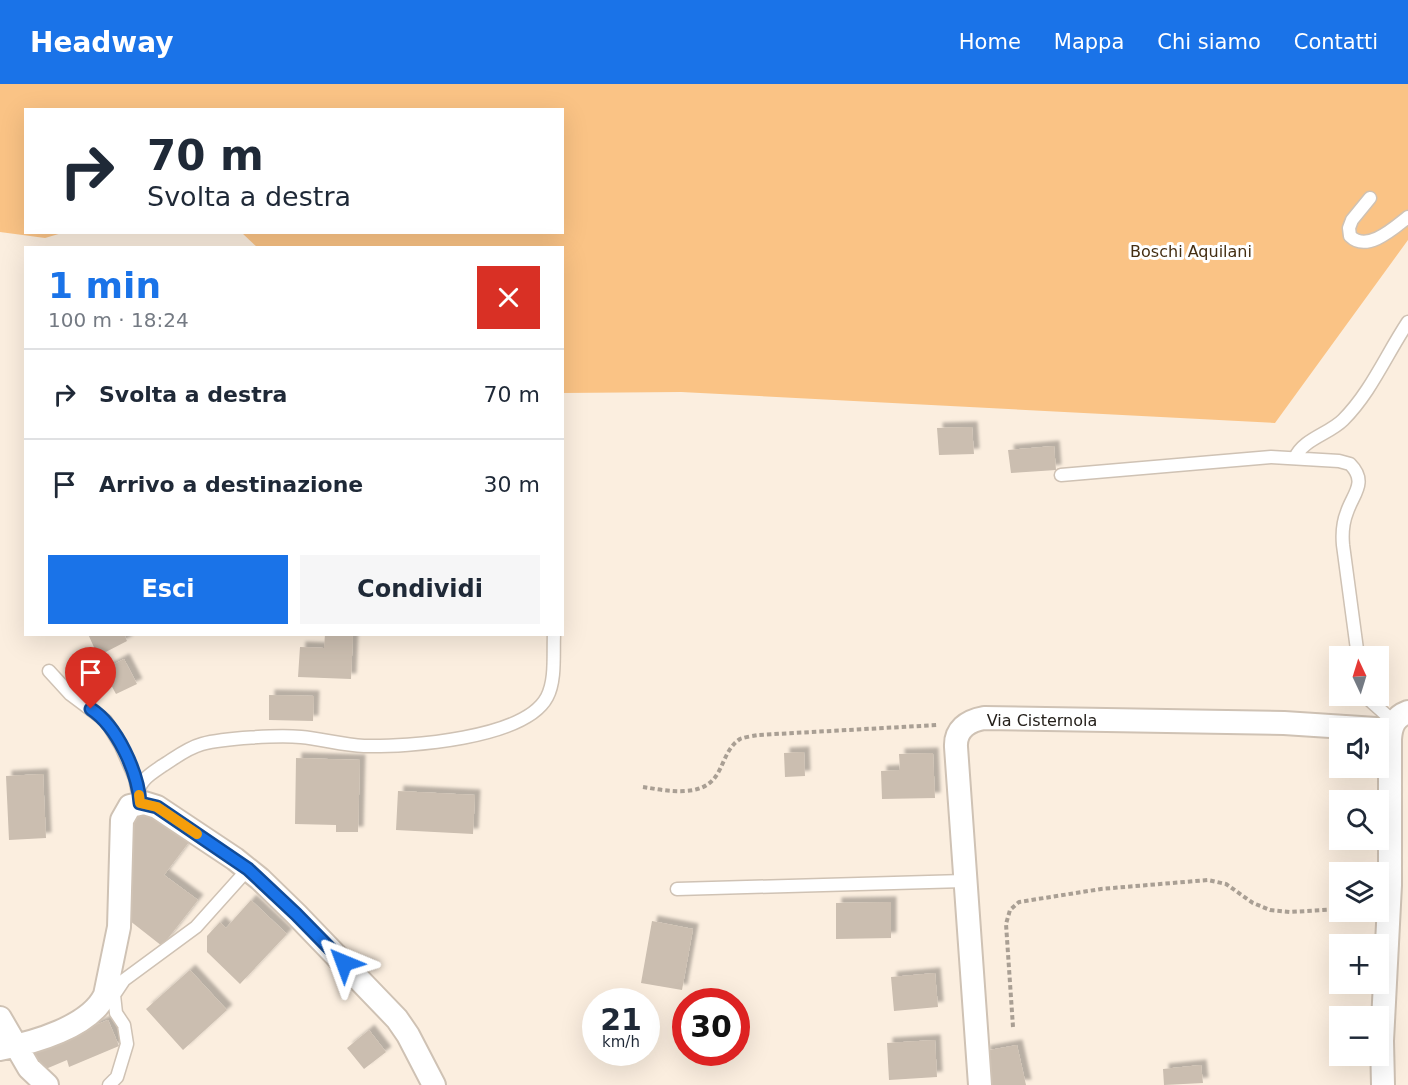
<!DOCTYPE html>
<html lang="it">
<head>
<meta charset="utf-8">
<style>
	body { margin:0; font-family:"DejaVu Sans",sans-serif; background:#f6f6f7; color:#1f2937; height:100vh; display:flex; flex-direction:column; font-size:22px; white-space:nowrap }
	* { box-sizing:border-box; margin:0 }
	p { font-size:20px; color:#747a83 }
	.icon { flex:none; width:33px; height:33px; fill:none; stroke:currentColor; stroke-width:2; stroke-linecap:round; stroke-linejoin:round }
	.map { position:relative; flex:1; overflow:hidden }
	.details { position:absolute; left:24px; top:162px; width:540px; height:390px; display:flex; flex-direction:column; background:#fff; border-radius:0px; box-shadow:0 6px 24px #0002 }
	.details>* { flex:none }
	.top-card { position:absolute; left:24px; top:24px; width:540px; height:126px; border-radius:0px; box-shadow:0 6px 24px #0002; background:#fff; color:#1f2937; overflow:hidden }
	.needle { width:39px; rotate:356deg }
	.controls { position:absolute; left:1329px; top:562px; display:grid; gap:12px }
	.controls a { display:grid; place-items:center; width:60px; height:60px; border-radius:0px; background:#fff; box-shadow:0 6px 24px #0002; font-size:30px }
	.speed { position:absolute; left:582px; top:904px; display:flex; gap:12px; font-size:30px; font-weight:700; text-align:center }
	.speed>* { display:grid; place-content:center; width:78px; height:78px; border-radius:50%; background:#fff; box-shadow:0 6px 24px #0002; line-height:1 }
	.speed small { font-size:15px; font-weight:400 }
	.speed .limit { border:9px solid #d22; background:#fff; color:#111 }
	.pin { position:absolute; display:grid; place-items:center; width:51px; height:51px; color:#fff; margin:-62px -26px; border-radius:50% 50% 50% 0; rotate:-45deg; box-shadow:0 0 6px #0007 }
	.pin .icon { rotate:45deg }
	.me { position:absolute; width:66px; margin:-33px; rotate:316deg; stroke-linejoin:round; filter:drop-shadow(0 0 4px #0008) }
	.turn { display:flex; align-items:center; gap:21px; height:126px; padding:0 24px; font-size:27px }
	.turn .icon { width:78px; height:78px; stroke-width:2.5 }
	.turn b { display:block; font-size:42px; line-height:51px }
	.round { display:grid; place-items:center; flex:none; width:63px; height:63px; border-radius:0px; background:#f6f6f7 }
	.headline { display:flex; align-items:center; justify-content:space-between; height:102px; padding:0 24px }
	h1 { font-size:36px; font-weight:600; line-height:45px; color:#1a73e8 }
	.button { display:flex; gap:12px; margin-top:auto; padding:12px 24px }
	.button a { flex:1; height:69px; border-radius:0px; background:#1a73e8; color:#fff; font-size:24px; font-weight:600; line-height:69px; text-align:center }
	.button a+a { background:#f6f6f7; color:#1f2937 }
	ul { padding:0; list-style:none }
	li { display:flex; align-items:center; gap:18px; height:90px; padding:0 24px; border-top:2px solid #e0e1e3 }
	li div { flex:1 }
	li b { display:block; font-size:22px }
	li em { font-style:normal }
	header { display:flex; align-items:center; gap:36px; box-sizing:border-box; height:84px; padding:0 30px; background:#1a73e8; color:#fff }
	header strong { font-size:28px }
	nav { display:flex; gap:33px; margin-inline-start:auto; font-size:21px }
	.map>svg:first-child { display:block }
</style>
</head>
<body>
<header>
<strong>Headway</strong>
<nav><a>Home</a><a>Mappa</a><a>Chi siamo</a><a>Contatti</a></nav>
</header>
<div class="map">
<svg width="1408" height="1001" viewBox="0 0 1408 1001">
	<defs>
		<filter id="shadow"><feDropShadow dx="5.5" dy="-5.5" stdDeviation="1.5" flood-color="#0004"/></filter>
	</defs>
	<rect width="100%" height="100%" fill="#fbeedf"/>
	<path fill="#fac385" d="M0 0H1408V156L1275 339 681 308 563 309 562 164H258L242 149 562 148V26H26V148L62 149 45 154 0 148Z"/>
	<path fill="#cbbeb0" filter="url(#shadow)" d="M972 343 974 370 939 371 937 344Z
		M1054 362 1056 386 1011 389 1008 366Z
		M88 550H124L127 557 98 572Z
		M325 550H353L351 595 298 593 300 563 324 564Z
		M124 575 137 600 116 610 103 586Z
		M269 611 314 612 313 637 269 636Z
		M804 668 805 692 785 693 784 669Z
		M933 669 935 714 882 715 881 687 900 686 899 670Z
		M296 674 360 676 358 748H336V741L295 740Z
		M43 690 46 754 9 756 6 692Z
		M398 707 475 711 473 750 396 746Z
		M144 724 189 758 164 791 198 816 162 862 125 833 133 739Z
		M251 816 287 850 240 900 207 868V852L220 838 226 844Z
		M891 818V854L836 855V819Z
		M652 837 693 845 682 906 641 899Z
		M190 886 227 926 183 966 146 925Z
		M935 889 938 923 894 927 891 893Z
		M108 936 119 962 69 983 67 976 41 987 33 967Z
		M369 946 386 968 364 985 347 964Z
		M935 956 937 993 889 996 887 959Z
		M1017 961 1026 1001H991L984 967Z
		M1201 981 1203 999 1164 1001 1163 985Z"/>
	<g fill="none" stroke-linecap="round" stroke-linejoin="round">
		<defs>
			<path id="lane" d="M1370 114 1352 136 1349 144 1350 152C1367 169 1394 144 1408 133
				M1295 374C1303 355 1329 350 1343 336 1371 308 1386 271 1408 238
				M1061 391 1271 373 1339 377 1350 380C1368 398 1353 410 1347 428 1343 438 1342 450 1343 461L1358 573
				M49 587 70 610 106 637 121 662 135 694 138 709
				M1365 612 1394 638
				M138 708C141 695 152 689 162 682 175 674 187 664 202 660 224 654 278 651 301 653 322 655 343 661 364 662 407 663 525 655 547 613 556 596 553 570 554 550
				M677 805 964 797
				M109 1001 117 993 127 960 124 941 116 929 114 911 124 896 196 843 248 785"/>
			<path id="street" d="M0 934 29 984 47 1001
				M0 965C33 959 90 943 105 911L119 843 122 736 130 722 144 719 157 723 235 775 260 795 296 830 397 935 408 951 434 1001
				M980 1001 956 663C955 646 967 637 984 634L1284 639 1376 645
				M1383 1001 1382 957 1390 801V655C1391 641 1395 633 1408 628"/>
		</defs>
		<use href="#lane" stroke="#cfc2b4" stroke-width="15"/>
		<use href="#street" stroke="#cfc2b4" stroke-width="26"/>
		<path stroke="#a99f94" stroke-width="4" stroke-dasharray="4.5 3" stroke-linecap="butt" d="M643 703C656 705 671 708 685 707 727 705 717 670 740 655 745 653 753 652 758 651L938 641
			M1013 943 1006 840 1010 826 1019 818 1101 805 1208 796 1226 800 1253 819 1270 826 1290 828 1340 825"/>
		<use href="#lane" stroke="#fff" stroke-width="12"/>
		<use href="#street" stroke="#fff" stroke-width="22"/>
	</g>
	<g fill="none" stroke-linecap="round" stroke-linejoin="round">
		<defs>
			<path id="route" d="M91 625C117 642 138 688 140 719L157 723 248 785 296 830 344 879"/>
		</defs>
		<use href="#route" stroke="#114b97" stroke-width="15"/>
		<use href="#route" stroke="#1a73e8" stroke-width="10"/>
		<path stroke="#f59e0b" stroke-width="10" d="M139 711 140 719 157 723 197 750"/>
	</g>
	<g text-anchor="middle" stroke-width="6" stroke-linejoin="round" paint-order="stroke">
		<g font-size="16" fill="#452f13" stroke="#fff">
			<text x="1191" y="173">Boschi Aquilani</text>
		</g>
		<g font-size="16" fill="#25201b" stroke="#fff">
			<text x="1042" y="642">Via Cisternola</text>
		</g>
	</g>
</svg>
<div class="controls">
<a><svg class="needle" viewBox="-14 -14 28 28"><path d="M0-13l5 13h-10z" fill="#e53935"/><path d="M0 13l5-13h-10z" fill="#747a83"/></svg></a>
<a><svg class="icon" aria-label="sound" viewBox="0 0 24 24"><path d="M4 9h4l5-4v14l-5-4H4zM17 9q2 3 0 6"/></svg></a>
<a><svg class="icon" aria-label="search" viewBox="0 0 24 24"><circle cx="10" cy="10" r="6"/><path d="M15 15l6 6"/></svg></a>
<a><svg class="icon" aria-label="layers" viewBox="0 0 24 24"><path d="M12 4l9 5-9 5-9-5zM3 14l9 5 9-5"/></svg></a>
<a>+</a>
<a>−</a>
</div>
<div class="speed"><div>21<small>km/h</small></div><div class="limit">30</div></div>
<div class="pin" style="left:91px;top:625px;background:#d93025"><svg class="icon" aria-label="arrive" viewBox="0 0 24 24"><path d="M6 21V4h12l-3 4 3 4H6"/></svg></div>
<svg class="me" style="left:344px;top:879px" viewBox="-20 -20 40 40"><path d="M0-17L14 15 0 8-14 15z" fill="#1a73e8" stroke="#fff" stroke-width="4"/></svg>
<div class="top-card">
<div class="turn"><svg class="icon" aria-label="right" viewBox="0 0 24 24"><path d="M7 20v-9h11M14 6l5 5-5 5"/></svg><div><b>70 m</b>Svolta a destra</div></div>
</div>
<section class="details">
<div class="headline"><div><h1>1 min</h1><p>100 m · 18:24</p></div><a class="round" style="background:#d93025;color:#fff"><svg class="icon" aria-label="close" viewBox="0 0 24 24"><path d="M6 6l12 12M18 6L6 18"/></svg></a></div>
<ul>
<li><svg class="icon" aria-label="right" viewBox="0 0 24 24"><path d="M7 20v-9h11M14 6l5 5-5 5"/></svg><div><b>Svolta a destra</b></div><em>70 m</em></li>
<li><svg class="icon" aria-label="arrive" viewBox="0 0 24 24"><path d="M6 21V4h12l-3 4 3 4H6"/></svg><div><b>Arrivo a destinazione</b></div><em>30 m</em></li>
</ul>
<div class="button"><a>Esci</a><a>Condividi</a></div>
</section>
</div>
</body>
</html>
